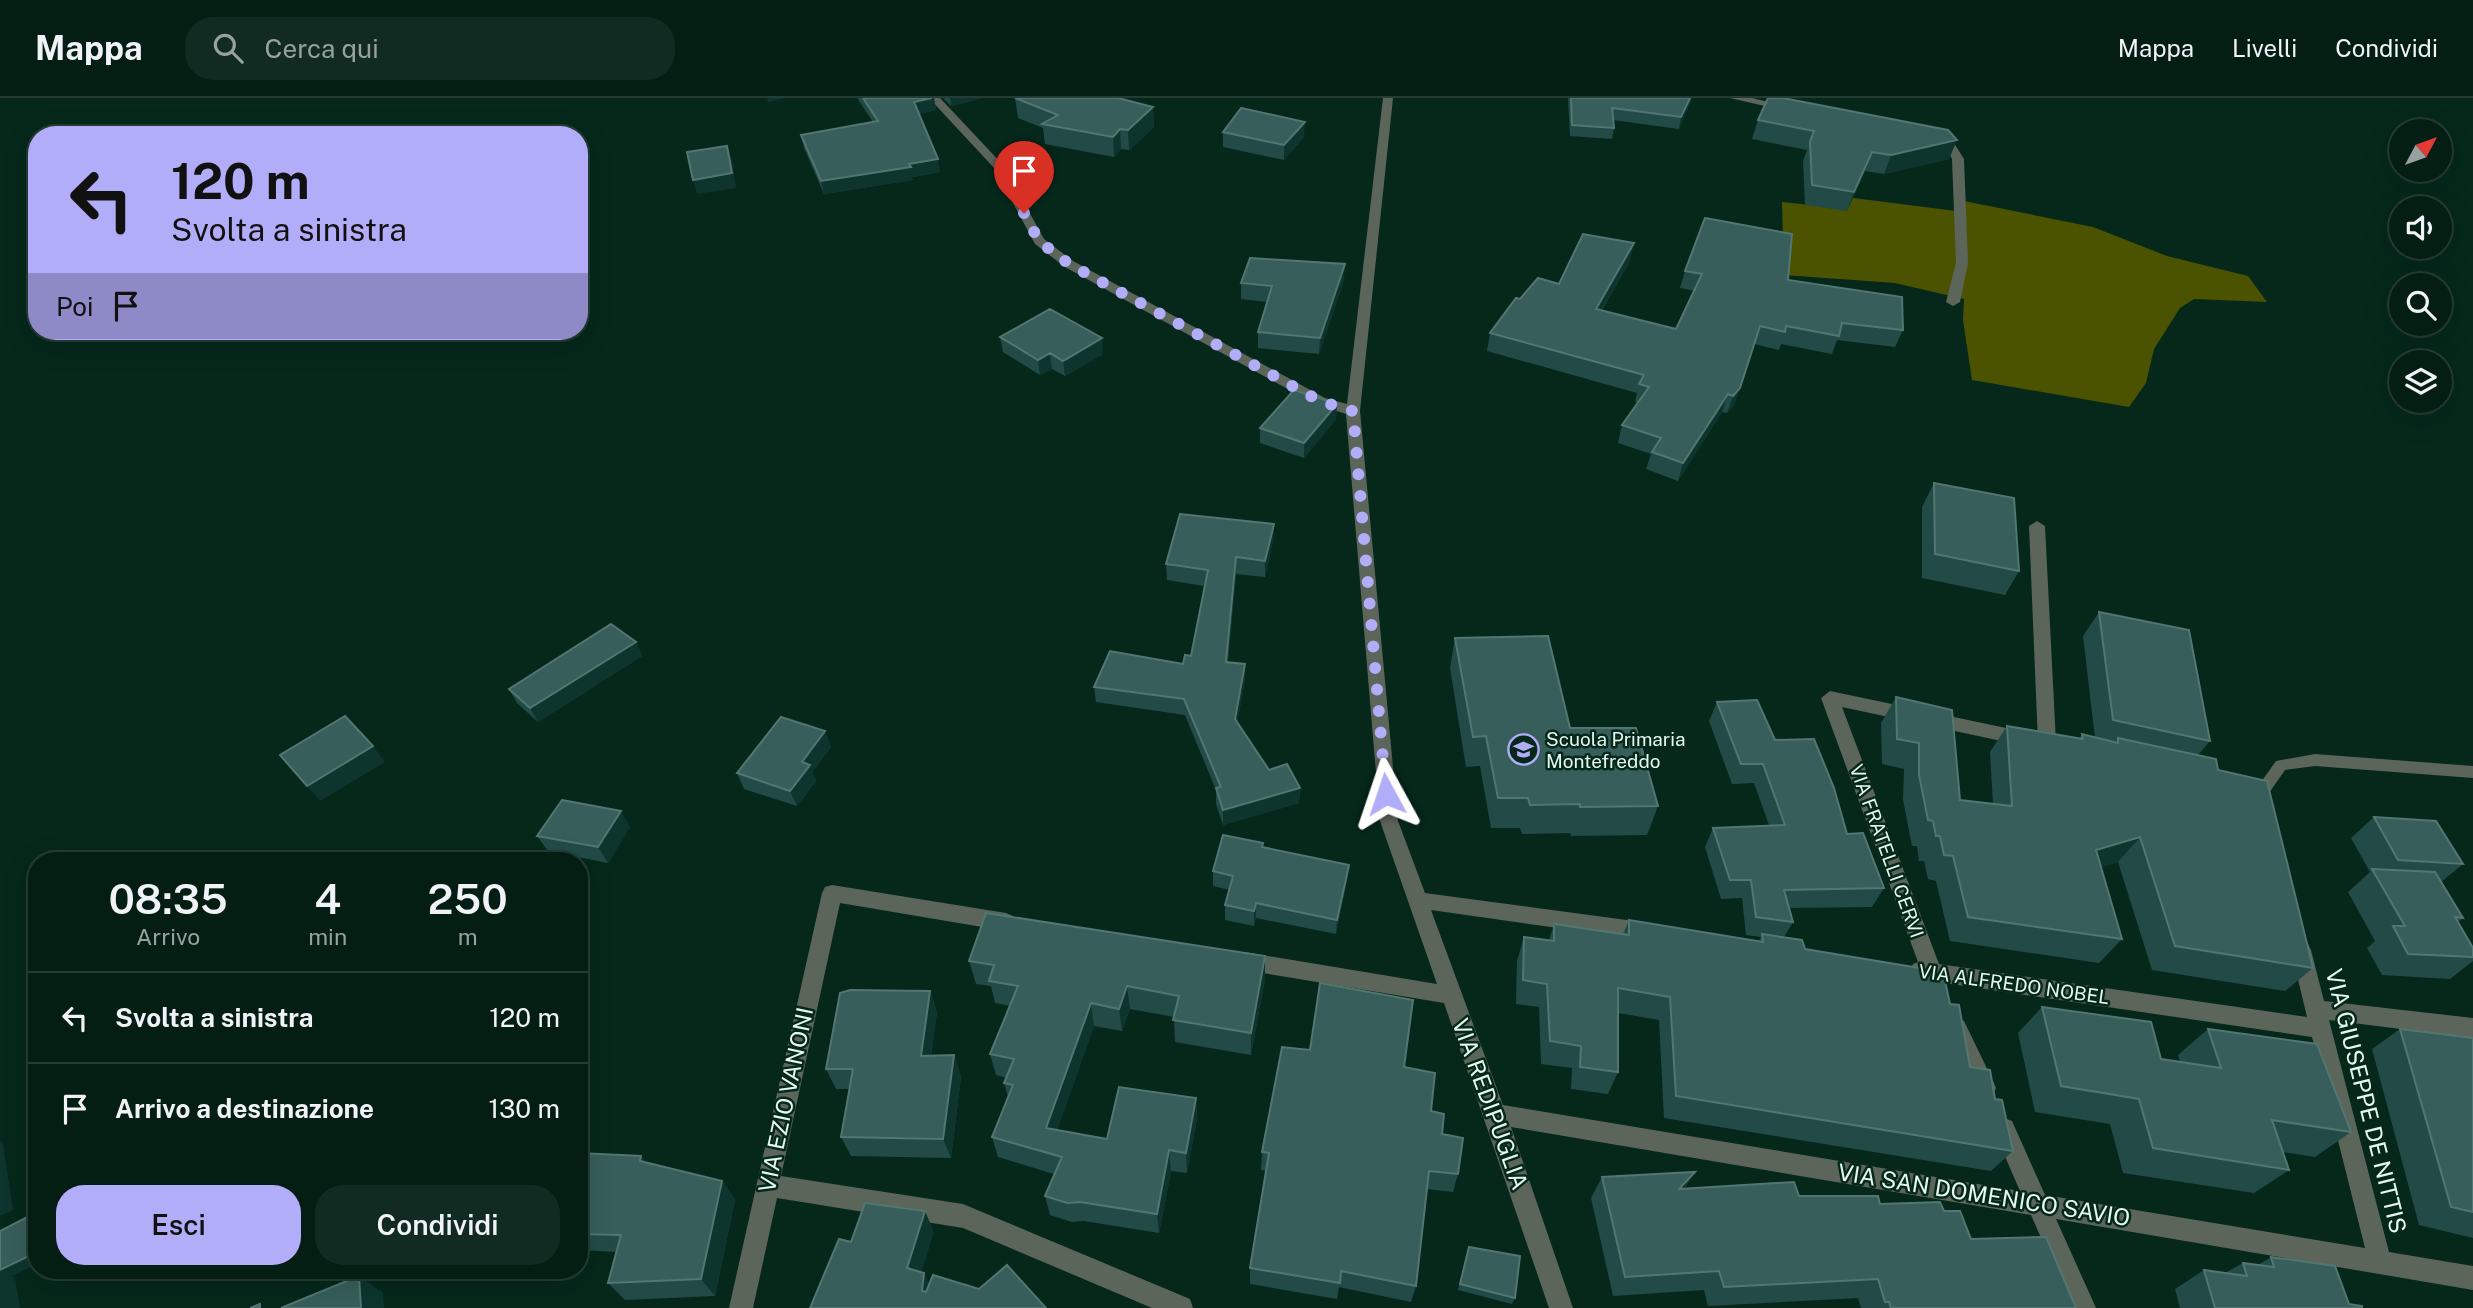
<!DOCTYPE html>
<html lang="it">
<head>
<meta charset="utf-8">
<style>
	body { margin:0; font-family:"Public Sans",sans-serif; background:#122b22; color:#f1f3f6; height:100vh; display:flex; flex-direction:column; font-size:26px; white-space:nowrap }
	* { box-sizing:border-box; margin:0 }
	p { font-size:23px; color:#97a2a0 }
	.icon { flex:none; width:38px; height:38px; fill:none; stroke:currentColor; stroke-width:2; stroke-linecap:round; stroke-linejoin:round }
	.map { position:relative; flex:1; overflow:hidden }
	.panel { position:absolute; left:28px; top:754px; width:560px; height:427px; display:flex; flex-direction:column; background:#041e14; border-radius:28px; box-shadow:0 7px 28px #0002,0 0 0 2px #253c34 }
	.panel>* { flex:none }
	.hud { position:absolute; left:28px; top:28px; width:560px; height:214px; border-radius:28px; box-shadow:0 7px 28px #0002,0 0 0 2px #253c34; background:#b2adf9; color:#111; overflow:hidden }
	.needle { width:46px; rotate:49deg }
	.tools { position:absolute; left:2389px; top:21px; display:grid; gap:14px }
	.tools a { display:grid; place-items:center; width:63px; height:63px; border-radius:50%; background:#041e14; box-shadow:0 7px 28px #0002,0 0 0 2px #253c34; font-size:35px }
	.pin { position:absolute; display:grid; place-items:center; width:60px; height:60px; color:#fff; margin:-72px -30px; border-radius:50% 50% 50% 0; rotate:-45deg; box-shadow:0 0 7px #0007 }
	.pin .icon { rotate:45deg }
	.me { position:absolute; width:77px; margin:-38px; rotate:355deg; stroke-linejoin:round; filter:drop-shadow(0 0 5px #0008) }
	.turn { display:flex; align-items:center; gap:24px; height:147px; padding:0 28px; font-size:32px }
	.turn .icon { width:91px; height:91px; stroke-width:2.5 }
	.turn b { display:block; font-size:49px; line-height:60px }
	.then { display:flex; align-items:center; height:66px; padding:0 28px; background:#0003; gap:14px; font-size:26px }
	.eta { display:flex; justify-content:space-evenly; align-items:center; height:119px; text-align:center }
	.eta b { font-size:42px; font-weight:600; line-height:49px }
	.primary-button { display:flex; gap:14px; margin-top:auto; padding:14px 28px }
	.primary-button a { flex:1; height:80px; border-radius:28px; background:#b2adf9; color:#111; font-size:28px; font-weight:600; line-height:80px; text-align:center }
	.primary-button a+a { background:#122b22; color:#f1f3f6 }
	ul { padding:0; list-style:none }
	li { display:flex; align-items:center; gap:21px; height:91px; padding:0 28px; border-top:2px solid #253c34 }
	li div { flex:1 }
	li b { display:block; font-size:26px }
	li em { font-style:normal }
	header { display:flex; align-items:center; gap:42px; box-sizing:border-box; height:98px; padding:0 35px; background:#041e14; border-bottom:2px solid #253c34 }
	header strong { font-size:33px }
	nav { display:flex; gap:38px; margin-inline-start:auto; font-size:24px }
	.search { width:490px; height:63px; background:#122b22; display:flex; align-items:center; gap:18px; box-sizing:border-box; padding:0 24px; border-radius:28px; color:#97a2a0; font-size:26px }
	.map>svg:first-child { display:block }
</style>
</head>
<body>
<header>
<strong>Mappa</strong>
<div class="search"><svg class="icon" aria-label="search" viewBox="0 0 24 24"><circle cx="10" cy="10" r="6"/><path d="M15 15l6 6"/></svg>Cerca qui</div>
<nav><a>Mappa</a><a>Livelli</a><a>Condividi</a></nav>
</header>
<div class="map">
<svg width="2473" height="1210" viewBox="0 0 2473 1210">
	<rect width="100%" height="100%" fill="#05281b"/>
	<path fill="#4b5300" d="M1830 97 1964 114V103L2093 129 2167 158 2248 178 2267 204 2194 201 2180 210 2154 251 2146 285 2129 309 1972 282 1963 222 1964 201 1895 185 1784 177 1782 104 1830 109Z"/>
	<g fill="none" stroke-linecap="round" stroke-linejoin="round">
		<path fill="#5c655a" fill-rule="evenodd" d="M2315 656 2473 668V680L2315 668 2285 672 2269 695H2259L2257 691 2259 687 2276 663Z"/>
		<path fill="#5c655a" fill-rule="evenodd" d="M929 0H940L1004 68 1044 141 1073 163 1325 300 1347 306 1383 0H1393L1360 313 1398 723 1425 795 1649 825 1656 828 1659 834 1656 840 1649 843 1431 812 1503 1007 2020 1093 1993 1031 1996 1023 2004 1020 2012 1023 2045 1097 2365 1150 2312 939 1944 885 1935 891 1928 888 1925 882 1913 878 1910 872 1913 866 1918 864 1821 600 1830 593 2025 634 2031 636 2034 641 2031 646 2025 648 1842 609 1939 866 2307 919 2291 852 2294 846 2301 843 2308 846 2311 852 2324 903 2473 920V940L2329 922 2389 1154 2473 1168V1192L2056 1121 2096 1210H2072L2031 1117 1511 1029 1573 1210H1549L1444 905 1244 872 1237 869 1234 863 1237 857 1244 854 1437 886 1380 723 1346 316 1315 306 1065 169 1035 146 995 71Z
			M1730 0H1752L1792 10 1787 13Z
			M1934 35 1954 45 1964 61 1968 165 1960 204 1953 208 1946 204 1956 165 1952 61 1946 49 1928 38Z
			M2037 423 2045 428 2056 645 2053 650H2041L2038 645 2029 428Z
			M832 787 1006 815 1013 818 1016 824 1013 830 1006 833 840 805 781 1078 963 1106 1190 1201 1193 1210H1152L963 1130 777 1100 753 1210H729L822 795 825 789Z
			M1957 920 1964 923 1993 983 1996 990 1993 997 1985 1000 1977 997 1946 930 1950 923Z"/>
	</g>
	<path fill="#224b48" d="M857 0H934L936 12 919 16 940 74 912 79 913 82 824 96 804 50 801 37 873 24Z
		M943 0H982L951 8Z
		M1015 0 1153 9 1154 29 1129 52 1121 51 1114 59 1045 46 1043 30 1018 20Z
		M1568 0H1692L1679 31 1613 22 1614 30 1612 41 1570 38Z
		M1768 0 1949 61 1884 76 1865 73 1847 113 1805 107 1803 63 1807 52 1752 41 1758 22Z
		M1223 34 1304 39 1284 62 1223 49Z
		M1630 163 1602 212 1676 231 1695 193 1680 190 1685 173 1788 182 1903 232 1895 249 1837 242 1832 256 1781 246 1779 252 1754 246 1734 307 1727 315 1722 314 1678 383 1646 371 1651 356 1618 345 1622 327 1638 305 1635 304 1637 295 1487 253 1490 235 1520 201 1559 186Z
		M1344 182 1319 256 1258 250V234L1267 204 1241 201V185Z
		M1000 239 1103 256 1065 278 1052 271 1040 277 1003 254Z
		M1337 306 1336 321 1304 360 1260 345V330Z
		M1934 385 2019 473 2005 497 1922 480V409Z
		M1274 426 1273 442 1265 479 1236 476 1228 564 1245 582 1237 624 1269 672 1300 690 1299 705 1223 727 1216 706V692L1185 617 1096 604 1094 589 1183 566 1191 558 1204 488 1167 482 1166 466Z
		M2099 514 2210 643 2198 657 2218 672 2313 870 2285 893 2152 872 2118 764 2101 769 2122 841 2099 865 1950 843 1936 783 1928 781 1924 763H1919L1917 748H1912L1903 702 1904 671 1882 666 1881 625 1896 599 1960 702 1993 706 1990 654 2007 628 2079 641 2082 636 2095 640 2083 538Z
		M1455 540 1570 630 1658 708 1647 737 1571 738 1570 735 1522 736 1520 730H1491L1480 668 1466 669 1450 570Z
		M636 544 642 558 538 624 517 605 509 591Z
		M1717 604 1775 642 1847 736 1884 790 1872 809 1789 810 1793 824 1784 839 1805 851 1950 906 1970 969 1995 1001 2013 1053 1991 1073 1664 1020 1659 922 1618 915V974L1608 996 1571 991 1572 970 1541 966 1539 909 1516 906 1517 863 1524 839 1549 842 1554 826 1623 836 1629 822 1758 844 1761 839 1746 837 1742 800 1721 801 1705 749 1713 730 1769 727 1754 685 1732 686 1709 623Z
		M825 633 831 649 812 674 816 683 797 708 744 691 737 675Z
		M2374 719 2463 766 2441 784 2463 820 2458 824 2473 850V863L2450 881 2382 877 2367 850 2375 843 2348 794 2370 774 2351 740Z
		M630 729 608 765 548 753 537 738Z
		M1263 745V749L1349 767 1347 782 1336 836 1256 820 1254 828 1225 822V807L1230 792 1213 788V773Z
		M969 863 1265 881 1251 957 1175 944 1174 919 1130 911 1122 933 1094 928 1057 1032 1107 1041 1196 1000 1197 1021 1187 1075 1171 1073 1159 1135 1084 1123 1072 1124 1050 1117 1045 1098 1054 1076 998 1059 992 1039 1008 999 1004 985 1007 980 996 977 990 956 1010 908 995 905 991 888 976 886Z
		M930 893 937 914 931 958 954 957 961 978 951 1060 851 1058 841 1039 849 991H836L826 971Z
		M2042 909 2161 961 2180 964 2178 957 2208 931 2351 1034 2315 1059 2283 1054 2289 1072 2254 1095 2123 1075 2110 1026 2035 1014 2018 935Z
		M2400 931 2473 940V1140L2419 1127 2372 951Z
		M1404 969 1431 1013 1442 1036 1458 1076 1453 1094 1427 1091 1416 1188 1411 1204 1339 1189 1337 1201 1250 1186V1170L1266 1073 1261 1072 1262 1054Z
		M579 1055 647 1065 722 1083 735 1102 715 1198 625 1202 608 1185 616 1154 579 1152Z
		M1695 1074 1684 1091 1799 1098 1944 1113 1971 1141 2076 1210H1861L1858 1200 1708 1208 1704 1192 1613 1198 1591 1100 1602 1079Z
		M1469 1149 1515 1200 1512 1206 1458 1192Z
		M2271 1159 2349 1206 2362 1210H2180L2175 1191 2204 1172 2225 1175 2243 1165 2258 1167Z"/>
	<path fill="#0d352e" d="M767 0H786L768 4Z
		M932 0H934L936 12 916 17 914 4Z
		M950 0H982L951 8Z
		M1690 0H1692L1691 2 1679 31 1681 19Z
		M1153 9 1154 29 1129 52 1128 32Z
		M1305 24 1304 39 1284 62V47Z
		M1120 31 1121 51 1114 59 1113 39Z
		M1957 42 1949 61 1884 76 1891 57Z
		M727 48 732 62 736 90 697 96 693 82Z
		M1872 54 1865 73 1847 113 1854 94Z
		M938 61 940 74 912 79 913 82 824 96 821 83Z
		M1634 145 1630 163 1592 228 1596 211Z
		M1345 166 1344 182 1319 256 1320 240Z
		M1102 240 1103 256 1065 278 1063 263Z
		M1050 255 1052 271 1040 277 1038 262Z
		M1740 290 1734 307 1727 315 1733 298Z
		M1728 296 1722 314 1678 383 1683 365Z
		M1337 306 1336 321 1304 360V345Z
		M1274 426 1273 442 1265 479V463Z
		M1236 459V476L1226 580V564Z
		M636 544 642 558 538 624 530 610Z
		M1245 566V582L1235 637V621Z
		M825 633 831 649 812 674 816 683 797 708 790 693 802 664Z
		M373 648 385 664 320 703 307 688Z
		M1300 690 1299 705 1223 727V712Z
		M621 713 630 729 608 765 598 749Z
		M2140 739 2118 764 2075 776 2096 752Z
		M1349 767 1347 782 1336 836 1337 822Z
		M1256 805V820L1254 828V813Z
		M1265 858V881L1251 957V935Z
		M1127 888 1130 911 1122 933 1119 911Z
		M930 893 937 914 928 978 921 958Z
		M1091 905 1094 928 1051 1050 1046 1030Z
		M954 957 961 978 951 1060 943 1041Z
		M1196 1000 1197 1021 1187 1075 1186 1055Z
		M0 1043 3 1045 13 1112 0 1118Z
		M1169 1052 1171 1073 1159 1135 1157 1116Z
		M641 1058 656 1076 640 1063Z
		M1695 1074 1681 1095 1679 1091Z
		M722 1083 735 1102 715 1198 701 1181Z
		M925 1113 934 1134 917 1189 907 1170Z
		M33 1116 37 1118V1138Z
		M37 1154V1166L12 1178 15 1180 20 1210H0V1172Z
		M924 1175 934 1194 922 1193Z
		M359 1178 383 1195 384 1210H361Z"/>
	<path fill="#375e5a" stroke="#527671" stroke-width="2" d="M863 0H932L914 4 938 61 909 66 911 69 821 83 801 37 878 23Z
		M1015 0H1118L1153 9 1128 32 1120 31 1113 39 1042 26 1058 17Z
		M1571 0H1690L1681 19 1612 10 1614 30 1572 27Z
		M1768 0H1783L1948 32 1957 42 1891 57 1872 54 1854 94 1812 87 1810 44 1814 33 1758 22Z
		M1241 10 1305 24 1284 47 1223 34Z
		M727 48 732 75 693 82 687 54Z
		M1705 120 1792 136 1788 182 1902 199 1903 232 1842 225 1839 238 1786 228 1785 234 1760 228 1740 290 1733 298 1728 296 1683 365 1652 354 1661 340 1622 327 1649 289 1639 286 1644 277 1490 235 1516 200 1520 201 1538 180 1559 186 1583 136 1634 145 1596 211 1676 231 1702 176 1685 173Z
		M1250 160 1345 166 1320 240 1258 234 1272 188 1241 185Z
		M1050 211 1102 240 1063 263 1050 255 1038 262 1000 239Z
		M1294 292 1337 306 1304 345 1260 330Z
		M1934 385 2014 400 2019 473 1935 456Z
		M1180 416 1274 426 1265 463 1236 459 1226 564 1245 566 1235 621 1269 672 1287 666 1300 690 1223 712 1216 690 1221 689 1184 601 1094 589 1110 553 1183 566 1185 557 1191 558 1208 472 1166 466Z
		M2099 514 2189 532 2210 643 2113 622Z
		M611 526 636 544 530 610 509 591Z
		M1548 538 1570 630H1636L1658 708 1580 709V706L1530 707 1528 700H1498L1486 638 1473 639 1455 540Z
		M1896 599 1952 612 1960 702 2012 708 2007 628 2083 641 2082 636 2118 645V640L2216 661 2218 672 2267 683 2313 870 2175 848 2140 739 2096 752 2122 841 1968 819 1953 758 1944 757 1940 738H1936L1933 723 1928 722 1919 677V645L1897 641Z
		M1757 602 1775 642 1814 641 1834 690 1847 736 1863 735 1884 790 1784 792 1793 824 1756 819 1751 782H1730L1713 730 1785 727 1763 666H1741L1717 604Z
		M345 618 373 648 307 688 280 657Z
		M781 619 825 633 802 664 810 667 790 693 737 675Z
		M562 702 621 713 598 749 537 738Z
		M2374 719 2436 723 2463 766 2398 762Z
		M1223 737 1263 745 1262 749 1349 767 1337 822 1256 805 1254 813 1225 807 1233 778 1213 773Z
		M2372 771 2435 774 2463 820 2455 819 2473 850V859L2408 856 2393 828H2405Z
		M986 815 1265 858 1251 935 1173 922 1179 898 1127 888 1119 911 1091 905 1046 1030 1107 1041 1119 989 1196 1000 1186 1055 1169 1052 1157 1116 1080 1104 1067 1105 1045 1098 1062 1059 992 1039 1013 987 1004 985 1014 961 990 956 1018 888 989 883 994 867 969 863Z
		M1629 822 1763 844 1762 836 1802 842 1805 851 1943 874 1950 906 1959 907 1970 969 1990 972 1995 1001 2002 1002 2013 1053 1676 998 1670 899 1618 890V974L1580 969 1581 948 1550 943 1547 886 1523 882 1524 839 1554 843V826L1629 837Z
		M1320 885 1413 902 1404 969 1435 975 1431 1013 1444 1016 1442 1036 1463 1040 1458 1076 1429 1073 1416 1188 1341 1173 1340 1185 1250 1170 1269 1055 1262 1054 1282 949 1310 952Z
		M850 892 930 893 921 958 954 957 943 1041 841 1039 853 971H826L840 895Z
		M2042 909 2151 924 2161 961 2221 970 2208 931 2317 946 2351 1034 2272 1022 2289 1072 2153 1050 2139 1001 2061 988Z
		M2400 931 2473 940V1114L2451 1109Z
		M579 1055 641 1058 640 1063 722 1083 701 1181 608 1185 621 1137 579 1136Z
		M1695 1074 1679 1091 1794 1084 1799 1098H1878L1880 1106 1940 1104 1944 1113H1960L1971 1141 2046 1139 2076 1210H1891L1889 1204H1885L1878 1181 1724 1189 1719 1173 1625 1179 1602 1079Z
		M865 1105 925 1113 907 1170 924 1175 922 1193 926 1194 933 1177 979 1191 1007 1167 1046 1210H810L839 1141 851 1144Z
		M33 1116 37 1138V1154L0 1172V1133Z
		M1469 1149 1520 1158 1515 1200 1460 1186Z
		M2271 1159 2335 1168 2349 1206 2362 1208V1210H2215L2204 1172 2247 1178 2243 1165 2274 1169Z
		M359 1178 361 1210H281Z
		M260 1206V1210H250Z"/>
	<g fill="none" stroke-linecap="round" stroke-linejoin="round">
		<path stroke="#b2adf9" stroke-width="12" stroke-dasharray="0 21.6" d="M1024 115 1039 143 1069 166 1320 303 1353 313 1386 696"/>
	</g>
	<defs>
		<symbol id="school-ring" viewBox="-11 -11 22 22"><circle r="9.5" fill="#05281b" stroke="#b2adf9" stroke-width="1.5"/><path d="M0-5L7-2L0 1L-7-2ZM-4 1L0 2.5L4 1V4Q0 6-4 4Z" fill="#b2adf9"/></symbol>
	</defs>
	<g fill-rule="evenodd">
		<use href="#school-ring" x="1506" y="634" width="35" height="35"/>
	</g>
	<g text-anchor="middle" stroke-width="5" stroke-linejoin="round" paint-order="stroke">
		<g font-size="19" fill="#e5f8ef" stroke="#05281b" text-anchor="start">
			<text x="1546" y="648">Scuola Primaria<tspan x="1546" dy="22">Montefreddo</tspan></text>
		</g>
		<g font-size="19" fill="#e5f8ef" stroke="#05281b">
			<text transform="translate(1887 753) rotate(70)" y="7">VIA FRATELLI CERVI</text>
			<text transform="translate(2014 886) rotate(8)" y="7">VIA ALFREDO NOBEL</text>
		</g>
		<g font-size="23" fill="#e5f8ef" stroke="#05281b">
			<text transform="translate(786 1002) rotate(-78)" y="8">VIA EZIO VANONI</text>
			<text transform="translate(2366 1003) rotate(76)" y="8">VIA GIUSEPPE DE NITTIS</text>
			<text transform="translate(1490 1006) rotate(70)" y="8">VIA REDIPUGLIA</text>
			<text transform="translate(1984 1097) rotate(9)" y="8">VIA SAN DOMENICO SAVIO</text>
		</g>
	</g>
</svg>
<div class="tools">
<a><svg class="needle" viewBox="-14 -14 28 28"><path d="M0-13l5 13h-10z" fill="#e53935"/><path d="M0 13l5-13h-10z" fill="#97a2a0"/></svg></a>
<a><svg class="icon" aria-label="sound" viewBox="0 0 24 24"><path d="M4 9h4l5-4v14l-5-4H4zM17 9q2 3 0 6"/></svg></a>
<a><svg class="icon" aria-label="search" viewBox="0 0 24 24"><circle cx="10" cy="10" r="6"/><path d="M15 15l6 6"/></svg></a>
<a><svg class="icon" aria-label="layers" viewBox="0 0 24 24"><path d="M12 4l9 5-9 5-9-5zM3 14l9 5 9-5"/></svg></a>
</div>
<div class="pin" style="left:1024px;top:115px;background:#d93025"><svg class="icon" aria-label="arrive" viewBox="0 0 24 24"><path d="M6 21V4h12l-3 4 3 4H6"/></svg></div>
<svg class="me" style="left:1386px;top:696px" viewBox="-20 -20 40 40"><path d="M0-17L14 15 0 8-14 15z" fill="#b2adf9" stroke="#fff" stroke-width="4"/></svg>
<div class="hud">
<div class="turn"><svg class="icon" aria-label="left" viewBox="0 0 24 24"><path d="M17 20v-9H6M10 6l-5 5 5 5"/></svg><div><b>120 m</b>Svolta a sinistra</div></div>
<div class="then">Poi<svg class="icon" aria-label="arrive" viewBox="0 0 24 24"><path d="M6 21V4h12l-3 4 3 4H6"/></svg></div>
</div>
<section class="panel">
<div class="eta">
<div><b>08:35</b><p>Arrivo</p></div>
<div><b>4</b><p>min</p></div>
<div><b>250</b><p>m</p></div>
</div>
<ul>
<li><svg class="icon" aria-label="left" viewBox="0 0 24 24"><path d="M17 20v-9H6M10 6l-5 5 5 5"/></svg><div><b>Svolta a sinistra</b></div><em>120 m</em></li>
<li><svg class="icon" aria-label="arrive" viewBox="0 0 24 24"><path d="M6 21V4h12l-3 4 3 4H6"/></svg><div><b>Arrivo a destinazione</b></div><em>130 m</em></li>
</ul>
<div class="primary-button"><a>Esci</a><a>Condividi</a></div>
</section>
</div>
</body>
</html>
